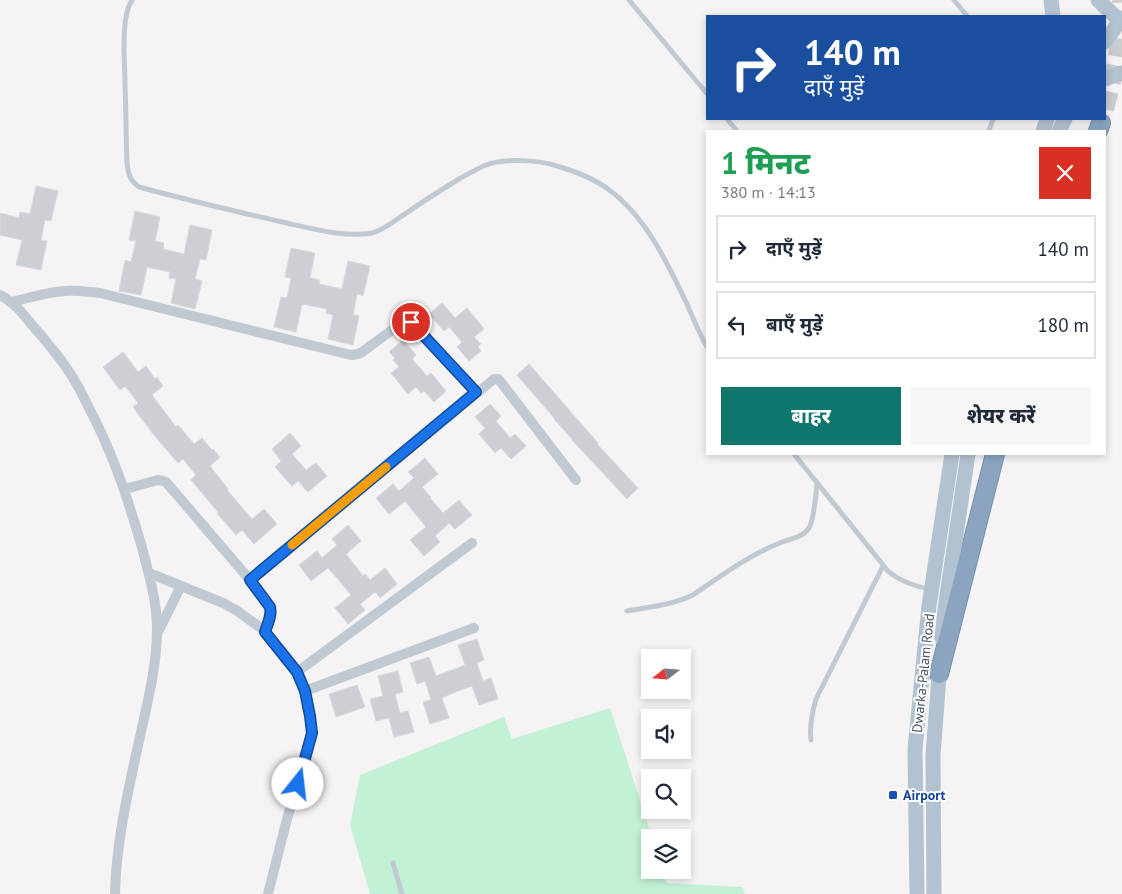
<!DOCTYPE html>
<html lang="hi">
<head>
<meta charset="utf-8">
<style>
	body { margin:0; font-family:"PT Sans","Noto Sans Devanagari",sans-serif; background:#f6f6f7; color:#1f2937; height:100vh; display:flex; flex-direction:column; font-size:19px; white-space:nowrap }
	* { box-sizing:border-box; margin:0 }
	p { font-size:16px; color:#747a83 }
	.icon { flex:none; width:28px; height:28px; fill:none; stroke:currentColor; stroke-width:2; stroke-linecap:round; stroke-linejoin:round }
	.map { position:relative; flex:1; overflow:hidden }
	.drawer { position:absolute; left:706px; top:130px; width:400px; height:325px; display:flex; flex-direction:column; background:#fff; border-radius:0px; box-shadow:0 2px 8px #0003 }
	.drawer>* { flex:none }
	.banner { position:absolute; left:706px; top:15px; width:400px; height:105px; border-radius:0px; box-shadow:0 2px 8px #0003; background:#1a4fa0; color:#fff; overflow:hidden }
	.needle { width:32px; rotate:253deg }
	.tools { position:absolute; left:641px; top:649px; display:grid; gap:10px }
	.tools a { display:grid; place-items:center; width:50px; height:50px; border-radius:0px; background:#fff; box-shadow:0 2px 8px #0003; font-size:25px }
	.pin { position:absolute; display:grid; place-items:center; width:42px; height:42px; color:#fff; margin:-21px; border:2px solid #fff; border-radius:50%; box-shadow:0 1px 5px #0007 }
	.me { position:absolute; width:55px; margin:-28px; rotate:16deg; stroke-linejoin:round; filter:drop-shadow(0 0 4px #0008) }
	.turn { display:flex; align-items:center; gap:18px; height:105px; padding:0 15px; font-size:22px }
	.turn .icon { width:65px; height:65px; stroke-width:2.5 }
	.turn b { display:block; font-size:35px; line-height:42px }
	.round { display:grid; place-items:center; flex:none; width:52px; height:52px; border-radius:0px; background:#f6f6f7 }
	.summary { display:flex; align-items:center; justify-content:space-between; height:85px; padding:0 15px }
	h1 { font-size:30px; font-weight:800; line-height:38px; color:#1e9e55 }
	.primary-button { display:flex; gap:10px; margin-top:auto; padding:10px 15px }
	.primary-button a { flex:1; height:58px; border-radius:0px; background:#0f766e; color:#fff; font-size:20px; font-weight:800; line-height:58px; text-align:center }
	.primary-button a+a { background:#f6f6f7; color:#1f2937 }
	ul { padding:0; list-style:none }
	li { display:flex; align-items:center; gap:15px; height:68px; margin:0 10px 8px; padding:0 5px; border:2px solid #e0e1e3; border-radius:0px }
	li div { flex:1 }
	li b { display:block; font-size:19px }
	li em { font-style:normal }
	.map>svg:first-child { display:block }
</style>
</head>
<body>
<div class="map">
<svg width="1122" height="894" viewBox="0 0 1122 894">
	<rect width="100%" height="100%" fill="#f5f3f3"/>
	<path fill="#c3f1d5" d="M610 708 652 837 650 838V870H662L667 883 742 887 745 894H370L350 825 360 775 504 717 512 739Z"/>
	<path fill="#cdcfd5" stroke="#d7d9de" d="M36 186 58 191 51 221 45 220 41 240 47 241 41 270 16 265 22 240 0 235V213L19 218 20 212 30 214Z
		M135 211 160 217 155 241 164 243 163 249 184 254 190 225 212 230 206 260 200 259 195 279 202 281 195 309 171 303 176 279 169 278 170 272 147 267 141 295 119 291 125 260 131 262 136 241 129 240Z
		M291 248 315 253 310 278 320 280 319 284 342 289 348 261 370 266 363 296 357 294 353 315 359 316 353 345 328 339 333 315 326 313 327 309 302 304 296 332 274 327 281 297 287 298 291 278 285 277Z
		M442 303 455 318 467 308 484 329 474 337 481 344 478 347 481 351 469 361 457 347 462 342 449 327 444 331 429 314Z
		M403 340 416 355 412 359 427 376 431 373 446 391 434 402 424 391 421 393 416 387 408 394 391 373 399 367 393 360 395 358 389 352Z
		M123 352 138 372 146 366 155 379 157 377 163 386 152 395 176 427 178 425 194 444 202 438 212 450 213 449 220 457 210 466 228 489 227 490 252 519 264 509 277 524 254 544 242 530 236 535 217 513 218 512 191 480 196 475 183 459 178 463 153 434 133 407 138 403 125 386 120 390 103 367Z
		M529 364 598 443 597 444 638 488 627 499 572 440V439L554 419H555L517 375Z
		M490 404 501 416 496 421 510 438 515 434 526 446 511 459 501 448 495 453 479 434 485 428 475 417Z
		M290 433 301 446 292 454 306 470 316 463 327 476 308 492 298 481 292 486 275 467 281 461 272 449Z
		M425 458 438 474 422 487 431 497 430 498 443 513 459 500 472 515 455 529 449 523 435 536 440 542 424 556 410 540 426 527 405 501 389 514 376 498 393 484 399 491 414 478 408 472Z
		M348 525 361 541 346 554 363 576 365 574 370 580 385 568 397 584 380 598 375 592 360 604 365 610 348 624 335 608 351 595 337 578 328 568 311 581 299 565 317 551 322 558 337 545 332 539Z
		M477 639 484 660 477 663 483 681 491 678 498 699 479 705 472 686 455 692 442 698 449 718 430 724 423 702 431 700 425 681 417 684 410 663 429 657 436 676 452 670 465 665 458 645Z
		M398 671 403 692 395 694 400 713 408 711 414 732 394 737 389 718 376 721 370 699 383 696 378 676Z
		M357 685 365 707 336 717 329 694Z"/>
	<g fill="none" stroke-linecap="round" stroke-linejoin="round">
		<path stroke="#caccce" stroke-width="18" stroke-dasharray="18 9" stroke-linecap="butt" d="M1105 109C1115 74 1122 37 1121 0"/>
		<defs>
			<path id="motorway" d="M1098 131 1101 123
				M939 674 995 454"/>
		</defs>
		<use href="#motorway" stroke="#7690ad" stroke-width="20"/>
		<path stroke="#c1cad2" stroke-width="5" d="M132 0C120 18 125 63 125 85 126 111 126 137 127 163 128 173 130 181 139 187 187 200 234 211 282 222 310 228 344 238 372 233 384 230 395 220 405 214 422 202 441 190 459 179 468 174 476 169 486 165 503 158 539 160 557 166 574 171 593 178 608 189 645 216 666 260 685 300 693 316 698 333 708 348
			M629 0 708 95
			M954 0 967 16
			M727 119 737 131
			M989 131 993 119
			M794 454 888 571C898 580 915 586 929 589
			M627 611C649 607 672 605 693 595 721 576 749 555 782 542 791 539 803 537 809 528 814 520 816 494 817 483
			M811 740C809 726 812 713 816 699L883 566
			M393 863 402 894"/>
		<path stroke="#c1cad2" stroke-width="10" d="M0 295C14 302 23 314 33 326 46 341 59 356 70 373 77 384 83 395 88 406 112 451 127 496 141 544 148 571 157 600 157 629 157 667 147 704 139 741 128 791 116 843 115 894
			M11 302C29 298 47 292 65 291 77 290 88 292 100 293L351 355 358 354 362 352 399 325 406 322H411L476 392
			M125 489 158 480 163 481 166 482 250 580 266 601 270 607 271 611 265 631
			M149 573 223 603 236 610 265 631 297 672 305 691 310 716 312 733 287 819 268 894
			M250 580 494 379H498L500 381 576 480
			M158 632 181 586
			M297 672 472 543
			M305 691 474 628"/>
		<path stroke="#b3c2d1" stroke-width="15" d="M1051 0 1053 16
			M1098 0 1120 21
			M1105 42 1122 18
			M1105 79 1115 75 1122 73
			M1043 131 1047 119
			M1059 131 1065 119
			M942 638 945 609 968 454
			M917 894 915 749 929 606 952 454
			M934 894 933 755 940 663"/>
		<use href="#motorway" stroke="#8ba5c1" stroke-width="18"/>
	</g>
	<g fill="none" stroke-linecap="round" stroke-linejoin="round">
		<defs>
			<path id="route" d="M298 784 312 733 310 716 305 691 297 672 265 632C268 623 272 615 270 607L250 580 476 392 411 322"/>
		</defs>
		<use href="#route" stroke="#114b97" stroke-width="12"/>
		<use href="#route" stroke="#1a73e8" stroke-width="9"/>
		<path stroke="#f59e0b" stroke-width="9" d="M292 545 386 467"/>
	</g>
	<rect fill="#1a4fb4" stroke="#fff" stroke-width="2" x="888" y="790" width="10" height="10" rx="2.5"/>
	<g text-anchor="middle" stroke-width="4" stroke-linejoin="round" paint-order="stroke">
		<g font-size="14" fill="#4a5661" stroke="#fff">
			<text transform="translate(923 673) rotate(-84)" y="5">Dwarka-Palam Road</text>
		</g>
		<g font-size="14" font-weight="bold" fill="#164399" stroke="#fff" text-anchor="start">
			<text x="903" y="800">Airport</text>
		</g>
	</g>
</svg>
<div class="tools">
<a><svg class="needle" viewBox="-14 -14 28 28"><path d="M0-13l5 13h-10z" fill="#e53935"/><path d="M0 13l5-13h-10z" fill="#747a83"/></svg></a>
<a><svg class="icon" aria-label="sound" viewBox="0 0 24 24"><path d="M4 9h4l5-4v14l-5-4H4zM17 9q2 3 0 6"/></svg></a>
<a><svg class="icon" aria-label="search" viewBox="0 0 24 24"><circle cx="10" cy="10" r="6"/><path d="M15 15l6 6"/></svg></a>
<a><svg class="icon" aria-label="layers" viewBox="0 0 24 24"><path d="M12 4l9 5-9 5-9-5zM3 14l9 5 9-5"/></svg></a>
</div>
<div class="pin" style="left:411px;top:322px;background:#d93025"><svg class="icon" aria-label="arrive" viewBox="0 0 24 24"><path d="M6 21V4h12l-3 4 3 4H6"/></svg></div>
<svg class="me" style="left:298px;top:784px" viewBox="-20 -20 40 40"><circle r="19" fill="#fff"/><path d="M0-13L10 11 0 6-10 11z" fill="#1a73e8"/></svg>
<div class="banner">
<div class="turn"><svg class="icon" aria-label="right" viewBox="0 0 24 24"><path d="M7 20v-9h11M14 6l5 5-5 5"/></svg><div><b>140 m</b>दाएँ मुड़ें</div></div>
</div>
<section class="drawer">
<div class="summary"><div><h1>1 मिनट</h1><p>380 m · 14:13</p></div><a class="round" style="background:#d93025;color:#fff"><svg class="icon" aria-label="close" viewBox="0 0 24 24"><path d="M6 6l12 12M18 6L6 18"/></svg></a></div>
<ul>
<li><svg class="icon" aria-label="right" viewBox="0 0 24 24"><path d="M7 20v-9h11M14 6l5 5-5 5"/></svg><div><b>दाएँ मुड़ें</b></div><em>140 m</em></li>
<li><svg class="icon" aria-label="left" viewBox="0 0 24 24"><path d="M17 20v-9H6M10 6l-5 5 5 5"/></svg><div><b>बाएँ मुड़ें</b></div><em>180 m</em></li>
</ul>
<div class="primary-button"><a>बाहर</a><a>शेयर करें</a></div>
</section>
</div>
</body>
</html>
